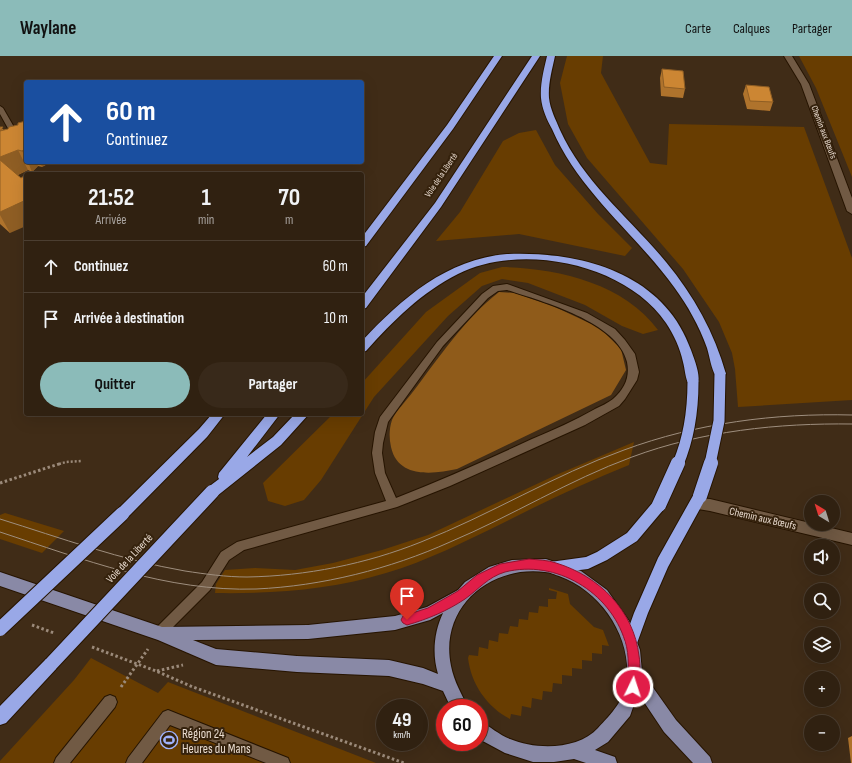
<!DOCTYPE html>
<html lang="fr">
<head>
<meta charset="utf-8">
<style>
	body { margin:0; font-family:"Sofia Sans Condensed",sans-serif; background:#38291a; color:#f1f3f6; height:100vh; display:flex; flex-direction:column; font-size:15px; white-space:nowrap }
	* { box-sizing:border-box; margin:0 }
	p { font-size:13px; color:#a8a39f }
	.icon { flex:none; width:22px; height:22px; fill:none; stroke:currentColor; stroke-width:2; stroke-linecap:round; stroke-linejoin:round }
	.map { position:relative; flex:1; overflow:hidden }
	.side { position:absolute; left:24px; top:116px; width:340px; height:244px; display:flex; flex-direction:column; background:#302111; border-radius:4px; box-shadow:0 4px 16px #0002,0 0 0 1px #4b3e31 }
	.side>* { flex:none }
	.banner { position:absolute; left:24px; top:24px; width:340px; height:84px; border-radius:4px; box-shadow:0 4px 16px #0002,0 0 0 1px #4b3e31; background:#1a4fa0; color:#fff; overflow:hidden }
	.needle { width:26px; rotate:322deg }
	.tools { position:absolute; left:804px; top:439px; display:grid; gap:8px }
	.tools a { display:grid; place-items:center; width:36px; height:36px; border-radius:50%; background:#302111; box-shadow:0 4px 16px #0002,0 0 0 1px #4b3e31; font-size:20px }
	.speed { position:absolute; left:376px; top:643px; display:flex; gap:8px; font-size:20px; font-weight:700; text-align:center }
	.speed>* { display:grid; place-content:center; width:52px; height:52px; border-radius:50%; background:#302111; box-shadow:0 4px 16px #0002,0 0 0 1px #4b3e31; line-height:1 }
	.speed small { font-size:10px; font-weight:400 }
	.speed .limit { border:6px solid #d22; background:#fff; color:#111 }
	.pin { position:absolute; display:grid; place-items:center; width:34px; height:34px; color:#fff; margin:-41px -17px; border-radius:50% 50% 50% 0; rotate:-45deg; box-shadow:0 0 4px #0007 }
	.pin .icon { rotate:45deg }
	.me { position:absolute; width:44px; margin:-22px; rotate:4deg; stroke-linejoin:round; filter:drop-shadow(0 0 3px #0008) }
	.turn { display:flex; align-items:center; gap:14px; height:84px; padding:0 16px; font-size:18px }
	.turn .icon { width:52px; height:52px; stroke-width:2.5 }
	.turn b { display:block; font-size:28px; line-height:34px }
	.eta { display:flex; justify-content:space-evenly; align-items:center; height:68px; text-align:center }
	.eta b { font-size:24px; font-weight:700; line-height:28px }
	.primary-button { display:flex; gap:8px; margin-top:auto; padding:8px 16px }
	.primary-button a { flex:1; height:46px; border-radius:24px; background:#8bbbb9; color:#111; font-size:16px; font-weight:700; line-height:46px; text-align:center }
	.primary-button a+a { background:#38291a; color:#f1f3f6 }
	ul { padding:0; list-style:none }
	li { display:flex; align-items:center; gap:12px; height:52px; padding:0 16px; border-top:1px solid #4b3e31 }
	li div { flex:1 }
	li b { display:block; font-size:15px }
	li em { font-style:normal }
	header { display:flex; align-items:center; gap:24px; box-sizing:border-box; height:56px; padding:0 20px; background:#8bbbb9; color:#111 }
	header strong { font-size:19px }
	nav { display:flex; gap:22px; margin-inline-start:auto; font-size:14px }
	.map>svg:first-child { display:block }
</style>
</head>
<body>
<header>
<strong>Waylane</strong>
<nav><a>Carte</a><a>Calques</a><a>Partager</a></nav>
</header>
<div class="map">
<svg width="852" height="707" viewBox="0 0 852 707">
	<rect width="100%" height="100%" fill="#402c17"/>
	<path fill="#683d01" d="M567 0H603L601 17 650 107 667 109 669 68 804 71 852 202V344L738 351 735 313 732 297 719 266 683 213 587 102 568 68 560 27Z
		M799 0H852V121L816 32Z
		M536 74 555 109 598 158 632 192 625 200 519 178 436 185 460 156 503 85 519 77Z
		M502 211C556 212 624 227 658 274L643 278 622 270 585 249 528 227 502 223 482 230 448 260 374 341 321 424 304 444 285 450 268 445 263 427 333 358H362V327L426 256 480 217Z
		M634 386 629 409C587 426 546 445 505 466 466 485 427 505 386 517 331 534 271 538 215 537L216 528 225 514 255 512 295 514 333 507 382 494 428 479 556 419Z
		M5 457 64 475 42 497 0 483V459Z
		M549 532 568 538 570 548 594 571 603 574 609 590 602 589V598L592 597V605L582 604V613L572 612V620L562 619V628L553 627 552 636 543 635 542 644 532 642 531 652 522 650 521 660 511 658 510 663C487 651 471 628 468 602L469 599 478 600 479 591 488 593 489 584 498 586 499 577 508 578 510 570 518 571 519 563 528 564 529 556 538 557 539 550 548 551V543H556L557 536 549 534Z
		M91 602 158 637 168 626 376 707H0V705L74 624Z"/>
	<path fill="#8f5b1a" d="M499 236 515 237 553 250 600 272 621 293 626 314 611 339 457 413C434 418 398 423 391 391 389 382 389 373 392 364 396 355 406 345 412 337 437 304 466 261 499 236Z"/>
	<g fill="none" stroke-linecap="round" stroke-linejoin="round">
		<defs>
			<path id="lane" d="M0 50 3 52 18 78 17 80 0 82V78L10 76 0 58Z
				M507 228 587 257 615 273 625 284 635 298 639 316 637 324 625 343 619 350 585 369 450 430 397 451 244 494 229 504 210 534 163 581 159 583 155 581 153 577 155 573 202 526 221 496 237 486 386 445 375 417 372 397 375 376 380 361 437 286 482 238 493 230ZM507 234C541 245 618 266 627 306 630 321 625 332 613 343 608 347 601 350 595 353 574 365 553 374 532 383 487 404 442 424 396 442L385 417 382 397 383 387 388 366 443 290 488 242 498 235Z
				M110 639 115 641 117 646 115 651 70 707H54L56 702 105 641Z
				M168 654 288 702 290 707H266L170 669 142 707H126L128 702 163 656Z"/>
			<path id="street" d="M784 0H792L809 28 852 142V158L847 155 801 28Z
				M697 442 710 443 852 477V489L710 455 692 452 690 448 692 444Z"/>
			<path id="primary" d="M546 503 581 515 607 534 629 565 640 594 642 616 676 664 710 701 712 707H693L664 676 638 637 630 660 608 686 595 694 615 701 617 707H586L574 703 554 706H533L505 697 479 683V665C490 670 499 679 510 683 536 694 578 694 598 672 611 658 625 644 627 624 631 580 601 535 559 520 555 519 550 516 545 516 489 509 439 552 451 610 454 626 462 638 468 652H451L443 635 423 628 389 620 297 616 216 609 158 584 0 530V516L162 571 308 569 395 560 427 551 458 534 465 526 489 511 512 504ZM443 557C434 576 432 598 438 618L423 612 389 604 297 600 216 593 193 584 308 583 395 574 430 564Z"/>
			<path id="highway" d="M494 0H502L453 73 366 190 362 191V181L447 69Z
				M532 0H540L441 151 366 252 362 253V241L435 147Z
				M547 0H555C552 14 548 28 549 42 550 53 556 64 560 74 584 127 630 162 666 206 694 240 714 276 726 318L724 321 720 322 716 321C711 312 710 302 707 292 699 270 688 250 674 231 635 177 579 136 552 73 547 64 542 53 541 42 540 28 544 13 547 0Z
				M507 198C581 195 664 217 691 294 694 303 702 321 697 329L693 330 689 329C685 322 685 313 683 306 680 292 674 279 666 267 626 208 522 186 458 218 422 236 393 265 366 295L362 296V285C402 242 447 203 507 198Z
				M212 358H225L207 381 127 462 122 464 117 462 115 458 117 454 199 373Z
				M267 358H280L247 401 273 381 295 358H309L281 389 217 440 212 442 207 440 205 436 207 432 219 423 218 421 219 417Z
				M700 434 705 436 707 440 668 511 648 557 636 590 631 592 626 590 624 585 634 557 658 502 695 436Z
				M659 443 664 445 666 449 664 453 637 485 607 504 588 513 555 517 550 516 548 511 550 506 586 501 597 496 627 477 654 445Z
				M51 600 56 603 59 608 56 613 6 667 0 669V650L46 603Z"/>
		</defs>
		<use href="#lane" stroke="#261401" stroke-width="2"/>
		<use href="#street" stroke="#261401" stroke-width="2"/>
		<use href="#primary" stroke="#261401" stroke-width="2"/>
		<use href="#highway" stroke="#261401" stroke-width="2"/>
		<path stroke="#9b8a7a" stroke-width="2.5" stroke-dasharray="2 2" stroke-linecap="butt" d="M59 408 66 406 81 405"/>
		<path stroke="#9b8a7a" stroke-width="3" stroke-dasharray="2.5 2.5" stroke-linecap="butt" d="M0 427 62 407
			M32 569 54 577
			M92 591 156 615 193 631 404 707
			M157 615 183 609
			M121 631 148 593"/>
		<use href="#lane" fill="#715a44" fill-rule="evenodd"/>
		<use href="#street" fill="#715a44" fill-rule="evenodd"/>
		<use href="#primary" fill="#8989a6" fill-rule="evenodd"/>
		<use href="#highway" fill="#99a8e7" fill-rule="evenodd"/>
		<path stroke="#9e8e7e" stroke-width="1" d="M0 463C61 482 121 504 185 515 205 518 226 521 247 521 306 520 366 508 421 486 490 459 554 419 624 394 697 367 775 357 852 359
			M0 476C82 503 168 536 256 533 322 530 390 513 450 486 512 460 569 424 632 401 702 375 778 367 852 368"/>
		<defs>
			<path id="highway-bridge-far1" d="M678 408C689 382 693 355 693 326
				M710 408 719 365 720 318"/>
			<path id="highway-bridge" d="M700 440 711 407
				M659 449 678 407
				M0 573 122 458
				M51 608 212 436"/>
		</defs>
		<use href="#highway-bridge-far1" stroke="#261401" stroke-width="13" stroke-linecap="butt"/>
		<use href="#highway-bridge" stroke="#261401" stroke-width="16" stroke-linecap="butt"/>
		<use href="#highway-bridge-far1" stroke="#99a8e7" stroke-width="11"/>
		<use href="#highway-bridge" stroke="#99a8e7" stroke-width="14"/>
	</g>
	<path fill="#af732c" d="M662 13 685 33 683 42 661 40 660 22Z
		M746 29 773 46 770 55 747 53 743 38Z
		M26 65V106H51L42 111 38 110 32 116 28 114 18 119 10 177 0 168V71L4 74 8 73Z
		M852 680V707H851L848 682Z"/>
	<path fill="#8f5e24" d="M26 92V102L22 95Z
		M18 94 28 114 9 123 0 106V101Z
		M28 106H36L38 110 32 116Z
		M40 106H51L42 111Z
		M26 144V170L10 177 0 159V156Z"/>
	<path fill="#cc8633" stroke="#8f5e24" d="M662 13 683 15 685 33 664 31Z
		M746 29 769 31 773 46 750 45Z
		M26 65V92L22 95 18 94 0 101V71H3L0 75 8 73 9 71 18 69V67Z
		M0 104 21 122 24 120 26 121V144L0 156Z"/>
	<path fill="#e11d48" stroke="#92132f" d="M529 503C538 504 548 504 556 507 599 520 634 555 639 600 641 610 639 621 639 631L637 635 633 637 629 635 627 631C628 616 630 600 625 585 610 536 556 503 505 516 488 521 479 533 465 543 447 555 428 563 407 569L403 567 401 564 403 560 428 552 458 535 477 519 500 508Z"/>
	<defs>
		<symbol id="stadium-ring" viewBox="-11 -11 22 22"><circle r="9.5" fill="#35220d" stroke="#a1b3fd" stroke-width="1.5"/><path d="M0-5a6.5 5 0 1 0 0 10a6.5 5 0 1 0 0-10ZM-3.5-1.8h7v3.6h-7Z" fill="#a1b3fd"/></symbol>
	</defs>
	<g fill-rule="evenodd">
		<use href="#stadium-ring" x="159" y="674" width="20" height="20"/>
	</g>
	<g text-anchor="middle" stroke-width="4" stroke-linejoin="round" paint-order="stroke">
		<g font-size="9" fill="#e9dbcf" stroke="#35220d">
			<text transform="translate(824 76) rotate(69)" y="3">Chemin aux Bœufs</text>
			<text transform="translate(441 119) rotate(-56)" y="3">Voie de la Liberté</text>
		</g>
		<g font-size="11" fill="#e9dbcf" stroke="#35220d">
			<text transform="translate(763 462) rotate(13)" y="4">Chemin aux Bœufs</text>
			<text transform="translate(129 502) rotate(-47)" y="4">Voie de la Liberté</text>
		</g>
		<g font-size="13" fill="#e9dbcf" stroke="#35220d" text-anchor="start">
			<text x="182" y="682">Région 24<tspan x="182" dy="15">Heures du Mans</tspan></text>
		</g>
	</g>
</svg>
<div class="tools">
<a><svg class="needle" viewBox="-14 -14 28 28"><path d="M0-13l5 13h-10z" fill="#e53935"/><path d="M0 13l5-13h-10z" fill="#a8a39f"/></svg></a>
<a><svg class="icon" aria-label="sound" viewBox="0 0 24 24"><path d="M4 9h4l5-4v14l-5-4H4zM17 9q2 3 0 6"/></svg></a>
<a><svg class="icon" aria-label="search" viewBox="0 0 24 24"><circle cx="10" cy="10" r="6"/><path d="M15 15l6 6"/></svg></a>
<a><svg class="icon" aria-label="layers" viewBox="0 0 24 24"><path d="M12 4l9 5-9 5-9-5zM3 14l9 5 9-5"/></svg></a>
<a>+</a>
<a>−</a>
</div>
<div class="speed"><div>49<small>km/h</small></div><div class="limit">60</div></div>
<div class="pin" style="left:407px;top:564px;background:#d93025"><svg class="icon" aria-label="arrive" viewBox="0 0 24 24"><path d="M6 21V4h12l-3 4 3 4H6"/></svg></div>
<svg class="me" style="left:633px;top:631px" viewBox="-20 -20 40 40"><circle r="17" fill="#e11d48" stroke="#fff" stroke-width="3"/><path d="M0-11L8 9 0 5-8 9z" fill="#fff"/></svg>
<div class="banner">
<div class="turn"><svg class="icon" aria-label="ahead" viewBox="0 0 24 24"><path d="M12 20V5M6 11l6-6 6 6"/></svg><div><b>60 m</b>Continuez</div></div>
</div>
<section class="side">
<div class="eta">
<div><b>21:52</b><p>Arrivée</p></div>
<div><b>1</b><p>min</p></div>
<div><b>70</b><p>m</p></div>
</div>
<ul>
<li><svg class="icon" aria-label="ahead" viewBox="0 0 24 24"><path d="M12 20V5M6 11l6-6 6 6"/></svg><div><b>Continuez</b></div><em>60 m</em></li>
<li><svg class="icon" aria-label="arrive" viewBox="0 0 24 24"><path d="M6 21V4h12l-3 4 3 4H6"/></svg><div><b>Arrivée à destination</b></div><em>10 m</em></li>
</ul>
<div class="primary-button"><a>Quitter</a><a>Partager</a></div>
</section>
</div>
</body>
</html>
